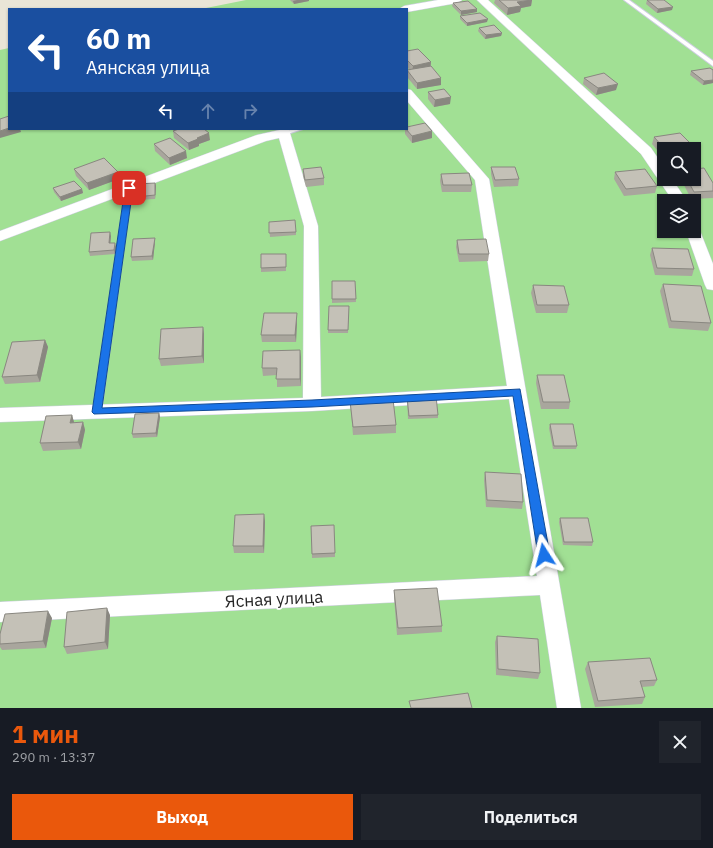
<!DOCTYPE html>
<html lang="ru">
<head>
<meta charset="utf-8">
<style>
	body { margin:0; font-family:"IBM Plex Sans",sans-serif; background:#20242c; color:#f1f3f6; height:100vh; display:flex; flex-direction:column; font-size:15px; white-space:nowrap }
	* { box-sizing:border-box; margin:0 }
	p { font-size:13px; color:#9ea1a6 }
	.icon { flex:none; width:22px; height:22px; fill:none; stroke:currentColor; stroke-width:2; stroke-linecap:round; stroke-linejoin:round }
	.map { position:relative; height:708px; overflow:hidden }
	.details { display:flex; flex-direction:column; background:#171b24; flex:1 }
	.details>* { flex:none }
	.banner { position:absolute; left:8px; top:8px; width:400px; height:122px; border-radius:0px; box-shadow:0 1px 3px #0004; background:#1a4fa0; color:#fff; overflow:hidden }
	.tools { position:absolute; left:657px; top:142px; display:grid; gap:8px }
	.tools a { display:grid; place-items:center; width:44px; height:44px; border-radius:0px; background:#171b24; box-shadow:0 1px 3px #0004; font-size:20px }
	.pin { position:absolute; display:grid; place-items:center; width:34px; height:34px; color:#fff; margin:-17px; border-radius:8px; box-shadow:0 2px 6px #0006 }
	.me { position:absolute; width:44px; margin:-22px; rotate:351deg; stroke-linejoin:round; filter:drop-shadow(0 0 3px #0008) }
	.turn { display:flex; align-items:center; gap:14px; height:84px; padding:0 12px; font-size:18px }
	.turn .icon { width:52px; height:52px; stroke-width:2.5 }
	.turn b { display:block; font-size:28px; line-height:34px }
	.lanes { display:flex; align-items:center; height:38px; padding:0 12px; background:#0003; justify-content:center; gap:20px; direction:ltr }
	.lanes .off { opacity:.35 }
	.round { display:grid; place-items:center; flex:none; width:42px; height:42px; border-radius:0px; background:#20242c }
	.head { display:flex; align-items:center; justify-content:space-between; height:68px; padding:0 12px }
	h1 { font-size:24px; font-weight:800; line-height:30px; color:#ea580c }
	.button { display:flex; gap:8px; margin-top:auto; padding:8px 12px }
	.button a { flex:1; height:46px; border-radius:0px; background:#ea580c; color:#fff; font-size:16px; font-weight:800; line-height:46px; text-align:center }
	.button a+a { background:#20242c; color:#f1f3f6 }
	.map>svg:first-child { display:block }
</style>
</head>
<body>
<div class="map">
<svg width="713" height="708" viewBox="0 0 713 708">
	<rect width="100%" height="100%" fill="#e9e5d7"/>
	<path fill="#a1e094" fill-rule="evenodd" d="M246 0H713V708H0V50L9 48V129H407V9H201ZM664 149H694V179H664ZM664 201H694V231H664Z"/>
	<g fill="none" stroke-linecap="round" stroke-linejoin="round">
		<defs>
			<path id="lane" d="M624 0H629L713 61V66Z
				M293 129H303L284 135 281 133Z
				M129 186 132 188 101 412 100 414H94L93 412 126 188Z"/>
			<path id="street" d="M438 0H462L457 3 407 12V9H399L404 6Z
				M477 0H488L651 148 664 167V179H672L687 201H673L641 154Z
				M407 89 411 90 489 179 581 708H557L540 595 0 622V602L537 576 509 399 312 411 0 422V408L303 398 304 226 279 138 266 141 0 241V231L257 135 284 129 289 130 290 133 318 226 321 397 507 386 475 180 407 101Z
				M694 227 698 228 700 231 713 264V290L707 289 705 285 686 231H694Z"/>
		</defs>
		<use href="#lane" stroke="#cdcde0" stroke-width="2"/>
		<use href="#street" stroke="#cdcde0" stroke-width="1"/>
		<use href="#lane" fill="#fff" fill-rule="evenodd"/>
		<use href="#street" fill="#fff" fill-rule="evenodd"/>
	</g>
	<path fill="#a9a69d" d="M290 0H309V1L294 4Z
		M495 0H532L531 6 521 8 520 12 507 15 494 3Z
		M647 0 672 10 657 13 646 4Z
		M453 3 477 9V12L461 15 452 6Z
		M460 16 487 22 467 26 460 19Z
		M479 28 502 33 501 36 485 39 478 31Z
		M407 51 431 62V66L441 85 417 89 407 77V70H410L407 67Z
		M713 70V83L703 85 690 75 691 71Z
		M584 78 616 90 596 95 583 84Z
		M428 92 450 104 434 107 428 99Z
		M405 129H407L432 138 412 143 405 134Z
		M173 131 210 140 199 144V146L189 150 174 138Z
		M654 137 691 149H664V157H663L652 144Z
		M154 144 187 158 170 165 155 151Z
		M491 167 519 179 518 186 494 187 491 174Z
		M74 169 119 179 89 190 76 176Z
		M303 169 324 178V185L306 187 303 176Z
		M615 172 657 186 655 193 624 196 614 179Z
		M441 174 472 185 471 192H442L440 181Z
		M681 179H694L713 183V198L691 199Z
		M155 183 156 186 155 199 137 200 136 197Z
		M53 188 82 189 83 193 61 201 54 192Z
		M269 222 296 232V235L270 237Z
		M111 236 110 243 116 247 115 254 90 256 89 252Z
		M155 238V242L153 260 132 261 131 257Z
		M457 240 489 254 488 261 459 262 456 247Z
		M652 248 694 269 692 276 655 275 650 255Z
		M286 257V271L261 272V268Z
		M332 281H355L356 302 332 303Z
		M663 284 711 323 708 331 669 328 660 291Z
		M533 285 569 305 567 313H536L531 293Z
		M329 306H349L348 333H328Z
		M297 321 296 342H262L261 335Z
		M203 327 204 334V363L161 366 159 359Z
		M45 340 48 347 40 382 5 384 2 377Z
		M301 357V386L277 387V375L263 376 262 368Z
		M537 375 570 402 569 409H541L536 383Z
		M407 397 438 415V418L408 419Z
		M350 401 396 425V433L353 435Z
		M159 413 160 417 157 437 133 438 132 434Z
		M72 415 74 423 83 422 85 430 81 449 43 451 40 443Z
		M550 424 577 446 576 449H553L549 428Z
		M485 472 523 502 522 509 486 507 484 480Z
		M560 518 593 542 592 546 563 545 559 522Z
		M265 521 264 553H234L233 546Z
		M311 526 335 553V557L312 558Z
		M394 590 442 626V632L397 635 394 597Z
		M110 615 108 649 67 654 64 647Z
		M52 618 46 648 2 650 0 647V634Z
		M497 636 540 673 538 679 496 675 495 642Z
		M588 662 657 680 654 686 642 687 645 697 642 704 595 707 585 669Z"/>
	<path fill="#898780" d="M297 0H309V1L294 4 293 1Z
		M532 0 531 6 521 8 520 12 507 15 508 8 517 2Z
		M673 7 672 10 657 13 658 9Z
		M477 9V12L461 15V11Z
		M488 19 487 22 467 26V23Z
		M502 33 501 36 485 39 486 35Z
		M431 62 430 69 412 73 413 66Z
		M441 78V85L417 89V83Z
		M713 80V83L703 85 704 81Z
		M618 84 616 90 596 95 598 88Z
		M451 97 450 104 434 107 435 100Z
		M9 128V129H20L21 132 0 138V131Z
		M432 131V138L412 143V136Z
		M209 133 210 140 199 144V146L189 150 188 143 197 138Z
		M692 145 691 149H670Z
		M186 151 187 158 170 165 169 158Z
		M118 172 119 179 89 190 87 183Z
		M155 183 156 186 155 199Z
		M82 189 83 193 61 201 60 197Z
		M110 232 111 236 110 247 109 243Z
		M155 238V242L153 260 152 256Z
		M115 243 116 247 115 254 114 250Z
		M297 313V321L296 342 295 335Z
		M203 327 204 334V363L202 356Z
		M45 340 48 347 40 382 37 375Z
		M300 350 301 357V386L300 379Z
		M159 413 160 417 157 437 156 433Z
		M72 415 74 422 73 430 70 423Z
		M83 422 85 430 81 449 78 442Z
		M264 514 265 521 264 553 263 546Z
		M107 608 110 615 108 649 105 642Z
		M48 611 52 618 46 648 43 641Z"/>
	<path fill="#c4c1b7" stroke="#898780" d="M499 0H532L517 2 521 6 508 8Z
		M647 0H664L673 7 658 9Z
		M468 1 477 9 461 11 453 3Z
		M480 13 488 19 467 23 460 16Z
		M494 25 502 33 486 35 479 28Z
		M418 49 431 62 413 66 407 60V51Z
		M431 66 441 78 417 83 407 70Z
		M710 68 713 70V80L704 81 691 71Z
		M604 73 618 84 598 88 584 78Z
		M444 89 451 97 435 100 428 92Z
		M9 116V128L0 131V119Z
		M425 123 432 131 412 136 406 129H407V127Z
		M179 129H204L209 133 197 138 198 139 188 143 173 131Z
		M680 133 692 145 670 149H665L654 137Z
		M170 138 186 151 169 158 154 144Z
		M104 158 118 172 87 183 74 169Z
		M321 167 324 178 305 180 303 169Z
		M491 167H515L519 179 495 180Z
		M704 168 713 183V191L694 192 687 179H694V169Z
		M645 169 657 186 626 189 615 172Z
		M469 173 472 185H443L441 174Z
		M74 181 82 189 60 197 53 188Z
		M155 183V195L136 197 137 184Z
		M295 220 296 232 269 233V222Z
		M110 232 109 243H115L114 250 89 252 91 233Z
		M155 238 152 256 131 257 133 239Z
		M486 239 489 254H459L457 240Z
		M652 248 688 249 694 269 657 268Z
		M261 254H286V267L261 268Z
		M332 281H355L356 299H332Z
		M663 284 701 286 711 323 671 321Z
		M533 285 564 286 569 305H537Z
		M329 306H349L348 330H328Z
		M264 313H297L295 335H261Z
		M203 327 202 356 159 359 161 329Z
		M45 340 37 375 2 377 12 342Z
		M300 350V379H276L277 368H262L263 351Z
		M537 375H564L570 402H543Z
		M436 396 438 415 409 416 407 397Z
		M393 399 396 425 353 427 350 401Z
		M159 413 156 433 132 434 135 414Z
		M72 415 70 423 83 422 78 442 40 443 46 416Z
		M550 424H573L577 446H554Z
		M485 472 521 474 523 502 487 500Z
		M264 514 263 546H233L235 515Z
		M560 518H588L593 542H564Z
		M334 525 335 553 312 554 311 526Z
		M437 588 442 626 398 628 394 590Z
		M107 608 105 642 64 647 67 612Z
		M48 611 43 641 0 644V634L5 614Z
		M497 636 538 639 540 673 498 669Z
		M650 658 657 680 640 681 645 697 598 701 588 662Z
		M468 693 472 708H411L409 701Z"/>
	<path fill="#1a73e8" stroke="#114b97" d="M129 185 133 188 102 408 312 400 520 389 550 555 548 559 544 560 540 559 538 555 513 396 312 407 94 414 92 412 125 188Z"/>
	<g text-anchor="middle" stroke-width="3.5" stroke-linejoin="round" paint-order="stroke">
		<g font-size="17" fill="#262626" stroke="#fff">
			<text transform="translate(274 599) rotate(-3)" y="6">Ясная улица</text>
		</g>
	</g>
</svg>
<div class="tools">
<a><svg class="icon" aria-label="search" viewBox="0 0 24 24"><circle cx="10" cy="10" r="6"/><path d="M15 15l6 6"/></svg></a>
<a><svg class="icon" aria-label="layers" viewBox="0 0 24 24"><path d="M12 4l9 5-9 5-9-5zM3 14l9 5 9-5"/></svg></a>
</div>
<div class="pin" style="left:129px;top:188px;background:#d93025"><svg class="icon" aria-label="arrive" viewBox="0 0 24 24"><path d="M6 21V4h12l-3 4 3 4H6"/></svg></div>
<svg class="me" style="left:544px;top:555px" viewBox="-20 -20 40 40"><path d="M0-17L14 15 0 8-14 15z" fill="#1a73e8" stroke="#fff" stroke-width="4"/></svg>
<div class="banner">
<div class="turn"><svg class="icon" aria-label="left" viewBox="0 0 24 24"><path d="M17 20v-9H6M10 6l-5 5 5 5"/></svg><div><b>60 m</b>Аянская улица</div></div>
<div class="lanes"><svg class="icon" aria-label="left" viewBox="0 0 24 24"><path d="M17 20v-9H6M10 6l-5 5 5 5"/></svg><svg class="icon off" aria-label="ahead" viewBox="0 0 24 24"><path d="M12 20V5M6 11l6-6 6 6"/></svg><svg class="icon off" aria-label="right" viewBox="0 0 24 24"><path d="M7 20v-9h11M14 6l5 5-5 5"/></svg></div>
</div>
</div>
<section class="details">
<div class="head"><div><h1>1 мин</h1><p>290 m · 13:37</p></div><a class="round"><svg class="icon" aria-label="close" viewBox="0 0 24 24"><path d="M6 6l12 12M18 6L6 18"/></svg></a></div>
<div class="button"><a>Выход</a><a>Поделиться</a></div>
</section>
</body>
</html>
